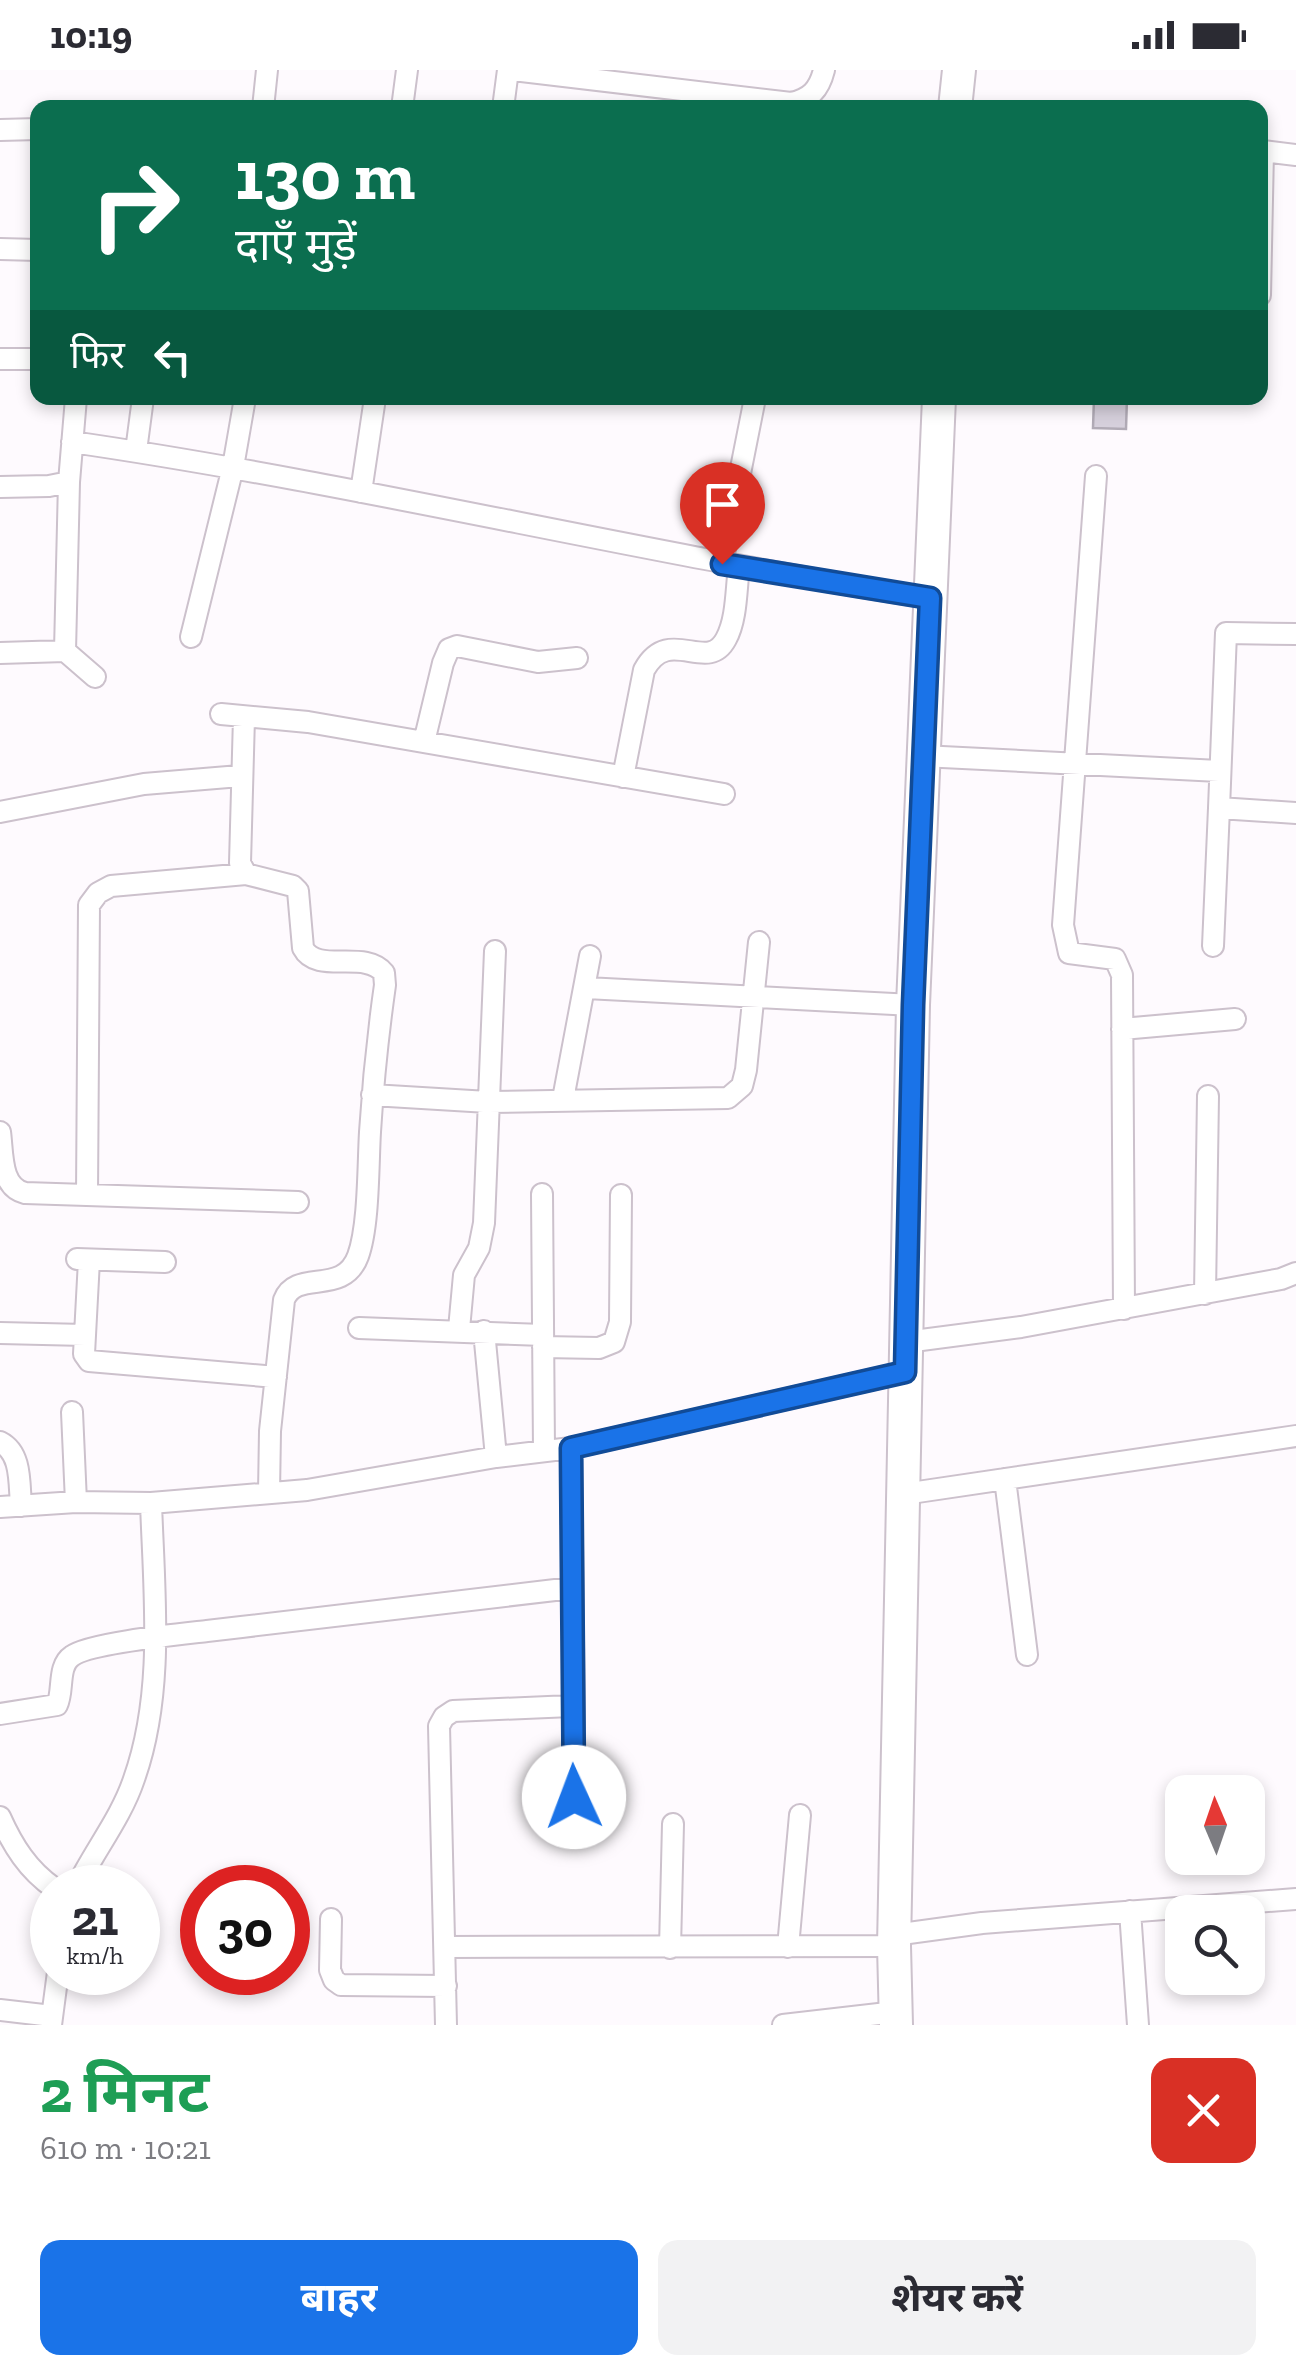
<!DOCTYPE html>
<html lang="hi">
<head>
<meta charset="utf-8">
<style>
	body { margin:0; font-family:"Zilla Slab","Noto Sans Devanagari",serif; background:#f2f2f3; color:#2b2b33; height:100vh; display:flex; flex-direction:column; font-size:38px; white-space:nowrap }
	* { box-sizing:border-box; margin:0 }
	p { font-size:32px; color:#7c7c81 }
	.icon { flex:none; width:55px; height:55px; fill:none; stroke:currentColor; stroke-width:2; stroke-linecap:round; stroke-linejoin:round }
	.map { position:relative; height:1955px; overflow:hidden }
	.panel { display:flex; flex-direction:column; background:#fff; flex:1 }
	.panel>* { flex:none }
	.banner { position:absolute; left:30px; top:30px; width:1238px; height:305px; border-radius:20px; box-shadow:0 5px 15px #0003; background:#0b6e4f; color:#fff; overflow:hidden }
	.needle { width:65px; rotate:358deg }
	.fabs { position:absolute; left:1165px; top:1705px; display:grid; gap:20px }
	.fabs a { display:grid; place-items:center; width:100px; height:100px; border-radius:20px; background:#fff; box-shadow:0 5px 15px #0003; font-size:50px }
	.speed { position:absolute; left:30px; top:1795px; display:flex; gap:20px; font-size:50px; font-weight:700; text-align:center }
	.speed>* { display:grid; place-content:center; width:130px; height:130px; border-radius:50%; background:#fff; box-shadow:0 5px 15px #0003; line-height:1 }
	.speed small { font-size:25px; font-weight:400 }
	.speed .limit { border:15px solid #d22; background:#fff; color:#111 }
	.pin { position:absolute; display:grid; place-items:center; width:85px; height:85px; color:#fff; margin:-102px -42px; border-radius:50% 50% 50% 0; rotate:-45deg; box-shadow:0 0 10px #0007 }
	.pin .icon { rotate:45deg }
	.me { position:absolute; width:110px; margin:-55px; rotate:358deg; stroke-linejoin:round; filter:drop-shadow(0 0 8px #0008) }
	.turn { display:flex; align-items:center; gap:35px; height:210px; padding:0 40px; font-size:45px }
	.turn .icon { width:130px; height:130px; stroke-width:2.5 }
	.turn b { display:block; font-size:70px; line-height:85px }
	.then { display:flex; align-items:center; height:95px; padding:0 40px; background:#0003; gap:20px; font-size:38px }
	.round { display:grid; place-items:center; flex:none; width:105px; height:105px; border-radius:20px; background:#f2f2f3 }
	.overview { display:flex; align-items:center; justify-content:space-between; height:170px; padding:0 40px }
	h1 { font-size:60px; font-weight:700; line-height:75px; color:#1e9e55 }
	.cta { display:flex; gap:20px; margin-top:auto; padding:20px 40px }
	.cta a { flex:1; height:115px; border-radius:20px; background:#1a73e8; color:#fff; font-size:40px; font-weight:700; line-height:115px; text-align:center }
	.cta a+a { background:#f2f2f3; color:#2b2b33 }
	.status { display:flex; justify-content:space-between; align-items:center; height:70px; padding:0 50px; background:#fff; direction:ltr }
	.status svg { height:28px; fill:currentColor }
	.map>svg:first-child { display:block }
</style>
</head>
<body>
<div class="status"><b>10:19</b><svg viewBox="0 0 49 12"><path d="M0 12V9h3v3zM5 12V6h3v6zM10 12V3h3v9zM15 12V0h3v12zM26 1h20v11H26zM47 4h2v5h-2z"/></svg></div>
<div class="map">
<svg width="1296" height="1955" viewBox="0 0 1296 1955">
	<rect width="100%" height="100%" fill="#fefafe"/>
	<path fill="#d6d0dc" stroke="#b1abb6" stroke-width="2.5" d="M1094 328H1127L1126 359 1093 358Z"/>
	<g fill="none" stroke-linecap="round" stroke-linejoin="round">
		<defs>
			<path id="minor" d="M513 0 791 33C810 29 819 20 824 0
				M263 38 267 0
				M402 38 407 0
				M503 38 508 0
				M0 60 38 59
				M0 179 38 180
				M1260 225 1263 81 1296 85
				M0 289H38
				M72 372C360 414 643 484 930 528
				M136 381 143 328
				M1096 406 1063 855 1069 883 1115 889 1122 905 1124 1239
				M69 412 65 581 95 607
				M0 417 49 416 69 412 76 328
				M361 422 375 328
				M722 494 755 328
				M1296 564 1226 563 1219 738 1296 743
				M191 567 233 397 245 328
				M0 583 65 581
				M221 644 308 652 724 724
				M244 647 240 793 246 804 293 816 298 821 303 878C317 905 365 879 384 903L385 915C378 964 373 1013 370 1062 368 1096 369 1156 358 1186 343 1227 296 1198 284 1230L270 1361 269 1423
				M424 672 443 593 449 579 457 576 538 592 577 588
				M922 686 1219 701
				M623 707 644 600C669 554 707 605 726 569 737 549 736 519 739 497
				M0 742 144 714 240 706
				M1213 876 1219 738
				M586 918 913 935
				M1122 959 1235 949
				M372 1025 488 1032 728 1028 742 1016 746 1000 759 872
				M563 1029 590 886
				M0 1062C3 1083 0 1117 25 1123L298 1132
				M542 1124 544 1381
				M87 1125 89 835 98 823 111 816 246 804
				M77 1189 165 1192
				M89 1190 84 1284 89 1291 276 1307
				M1205 1224 1208 1026
				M359 1258 543 1265
				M459 1259 464 1205 479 1178 484 1153 495 881
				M484 1261 496 1387
				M0 1263 85 1265
				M906 1272 1021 1257 1281 1209 1296 1203
				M543 1277 599 1278 614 1272 620 1252 621 1125
				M72 1342 76 1432
				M0 1372C22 1383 19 1413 21 1436
				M571 1378 575 1758
				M1005 1409 1027 1585
				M904 1424 1296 1366
				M0 1437 76 1432 151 1433 307 1420 496 1387 571 1378 905 1302
				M0 1644 57 1635C64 1621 57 1596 72 1586 89 1573 181 1564 207 1561 329 1547 451 1532 572 1518
				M0 1747C13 1776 28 1800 54 1818
				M76 1818C94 1781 121 1748 134 1709 165 1622 154 1523 151 1433
				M1130 1841 1138 1955
				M331 1849 330 1900 334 1910 341 1915 446 1916
				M894 1865 982 1853 1296 1829
				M446 1877 894 1876
				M788 1877 800 1745
				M670 1878 673 1754
				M0 1940 52 1946
				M51 1955 58 1902
				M446 1955 439 1656 444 1647 453 1641 571 1636
				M783 1955 896 1942"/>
			<path id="primary" d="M955 38 959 0
				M896 1955 894 1876 913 935 939 328"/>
		</defs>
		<use href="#minor" stroke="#ccc1cc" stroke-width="24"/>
		<use href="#primary" stroke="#ccc1cc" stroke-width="36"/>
		<use href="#minor" stroke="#fff" stroke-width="20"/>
		<use href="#primary" stroke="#fff" stroke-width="32"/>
	</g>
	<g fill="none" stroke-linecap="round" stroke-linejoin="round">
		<defs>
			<path id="route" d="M574 1727 571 1378 905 1302 913 935 930 528 722 494"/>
		</defs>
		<use href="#route" stroke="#114b97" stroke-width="25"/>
		<use href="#route" stroke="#1a73e8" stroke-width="18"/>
	</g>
</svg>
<div class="fabs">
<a><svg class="needle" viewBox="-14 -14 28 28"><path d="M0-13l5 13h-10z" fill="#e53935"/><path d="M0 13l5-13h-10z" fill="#7c7c81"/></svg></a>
<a><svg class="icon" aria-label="search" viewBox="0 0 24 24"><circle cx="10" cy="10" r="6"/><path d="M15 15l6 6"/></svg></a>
</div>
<div class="speed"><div>21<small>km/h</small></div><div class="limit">30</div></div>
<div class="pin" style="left:722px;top:494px;background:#d93025"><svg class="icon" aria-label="arrive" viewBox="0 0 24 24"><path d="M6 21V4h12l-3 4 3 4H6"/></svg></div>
<svg class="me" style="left:574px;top:1727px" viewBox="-20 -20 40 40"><circle r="19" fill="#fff"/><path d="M0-13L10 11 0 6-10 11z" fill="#1a73e8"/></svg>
<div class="banner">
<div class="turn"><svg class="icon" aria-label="right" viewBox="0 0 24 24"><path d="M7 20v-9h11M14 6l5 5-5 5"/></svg><div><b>130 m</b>दाएँ मुड़ें</div></div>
<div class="then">फिर<svg class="icon" aria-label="left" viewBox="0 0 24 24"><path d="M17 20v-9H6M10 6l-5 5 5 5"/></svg></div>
</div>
</div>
<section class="panel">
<div class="overview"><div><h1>2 मिनट</h1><p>610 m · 10:21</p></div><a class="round" style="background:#d93025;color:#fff"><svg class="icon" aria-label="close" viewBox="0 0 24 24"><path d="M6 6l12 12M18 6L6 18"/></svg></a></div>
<div class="cta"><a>बाहर</a><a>शेयर करें</a></div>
</section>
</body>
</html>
